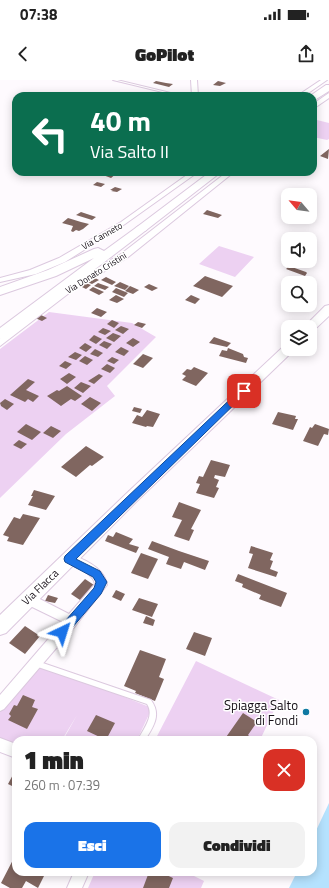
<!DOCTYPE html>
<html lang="it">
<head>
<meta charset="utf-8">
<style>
	body { margin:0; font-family:"Titillium Web",sans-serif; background:#f2f2f2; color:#222; height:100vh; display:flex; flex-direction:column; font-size:15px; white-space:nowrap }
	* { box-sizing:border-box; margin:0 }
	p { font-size:13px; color:#767676 }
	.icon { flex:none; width:22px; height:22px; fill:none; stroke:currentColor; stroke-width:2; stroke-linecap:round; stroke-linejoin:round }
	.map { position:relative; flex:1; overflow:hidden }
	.side { position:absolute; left:12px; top:656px; width:305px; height:140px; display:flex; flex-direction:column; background:#fff; border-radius:12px; box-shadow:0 2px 10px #0003 }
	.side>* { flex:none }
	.guide { position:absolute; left:12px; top:12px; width:305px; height:84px; border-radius:12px; box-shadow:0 2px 10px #0003; background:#0b6e4f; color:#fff; overflow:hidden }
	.needle { width:26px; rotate:299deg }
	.fabs { position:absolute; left:281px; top:108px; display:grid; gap:8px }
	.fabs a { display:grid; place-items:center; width:36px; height:36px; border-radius:8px; background:#fff; box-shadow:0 2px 10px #0003; font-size:20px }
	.pin { position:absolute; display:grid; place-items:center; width:34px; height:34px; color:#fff; margin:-17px; border-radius:8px; box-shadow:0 2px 6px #0006 }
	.me { position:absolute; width:44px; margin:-22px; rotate:41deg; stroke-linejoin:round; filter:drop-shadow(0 0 3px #0008) }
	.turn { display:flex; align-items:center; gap:14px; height:84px; padding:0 12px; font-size:18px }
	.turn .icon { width:52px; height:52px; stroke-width:2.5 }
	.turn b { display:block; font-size:28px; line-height:34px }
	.round { display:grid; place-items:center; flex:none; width:42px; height:42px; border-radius:12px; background:#f2f2f2 }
	.head { display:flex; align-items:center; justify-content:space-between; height:68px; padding:0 12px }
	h1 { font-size:24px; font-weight:800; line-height:30px }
	.action { display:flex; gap:8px; margin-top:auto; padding:8px 12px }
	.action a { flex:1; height:46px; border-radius:12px; background:#1a73e8; color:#fff; font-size:16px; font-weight:800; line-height:46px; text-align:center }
	.action a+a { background:#f2f2f2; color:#222 }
	.status { display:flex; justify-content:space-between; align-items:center; height:28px; padding:0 20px; background:#fff; direction:ltr }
	.status svg { height:11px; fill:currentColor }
	header { display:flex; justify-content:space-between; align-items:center; height:52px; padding:0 12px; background:#fff; font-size:18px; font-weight:800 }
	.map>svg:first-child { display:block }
</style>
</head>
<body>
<div class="status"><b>07:38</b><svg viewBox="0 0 49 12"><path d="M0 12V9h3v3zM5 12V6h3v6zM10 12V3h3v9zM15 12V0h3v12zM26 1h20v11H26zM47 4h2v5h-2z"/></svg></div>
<header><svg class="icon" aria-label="back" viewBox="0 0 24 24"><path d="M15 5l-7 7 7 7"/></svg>GoPilot<svg class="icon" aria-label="share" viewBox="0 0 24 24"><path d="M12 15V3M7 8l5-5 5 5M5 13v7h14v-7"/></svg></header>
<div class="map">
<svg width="329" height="808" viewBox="0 0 329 808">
	<rect width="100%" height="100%" fill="#fefafe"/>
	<path fill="#edd1f2" d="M313 39 329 43V59L327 60 313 57Z
		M219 166 254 177 235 197 199 184Z
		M49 232 132 243 156 257 107 306 115 316 66 354 0 418V269Z
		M196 581 279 620 260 660H155Z
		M37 586 94 605 152 628 137 660H63L77 635 62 660H16V665L0 660V629Z
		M95 792H186L204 801 201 808H88Z"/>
	<path fill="#b5e2fe" d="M329 723V808H289L297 792H313V757Z"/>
	<path fill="#806660" d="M156 1 166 3 173 4 169 7 153 3Z
		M218 1 226 3 220 6 213 5Z
		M329 69 328 79 320 76Z
		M108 92H112L117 93 111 98 103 95Z
		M97 102 105 104 101 107 93 105Z
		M115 107 122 109 117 112 111 111 113 110H110Z
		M207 130 222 135 218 138 203 134Z
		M81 132 96 137 92 140 76 135Z
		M68 138 81 142 89 144 83 149 79 151 76 150 73 152 71 151 73 146 62 143Z
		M289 186 306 192 307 193 305 196 286 189Z
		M205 196 233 206 222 217 193 206Z
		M93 197 99 200 92 204 87 202Z
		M106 197 116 202 112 205 101 200Z
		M83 202 91 205 86 209 78 205Z
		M120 202 129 206 125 210 114 206Z
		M98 203 109 207 105 210 94 206Z
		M149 204 158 208 152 211 144 207Z
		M130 206 139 210 133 214 125 211Z
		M93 207 104 212 99 215 89 210Z
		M116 208 128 213 124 217 112 212Z
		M116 215 124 219 117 223 109 220Z
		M191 215 200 219 195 224 185 220Z
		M97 228 107 232 101 237 91 233Z
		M39 234 47 238 42 241 35 238Z
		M112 240 119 243 114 248 107 244Z
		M138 242 146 244 142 248 134 245Z
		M121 246 129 249 123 254 115 250Z
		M103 248 111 251 105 255 98 252Z
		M113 253 121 256 114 262 106 258Z
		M94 255 102 259 96 264 89 260Z
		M214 257 231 263 227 267 209 263Z
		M133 258 140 262 133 267 126 263Z
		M104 261 112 264 107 269 99 265Z
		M85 263 92 267 86 272 79 268Z
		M121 267 129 271 124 276 115 272Z
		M228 268 243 274 244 277 248 278 246 283 219 276 222 270 227 271Z
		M95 269 103 273 98 277 90 274Z
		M75 272 82 275 76 280 68 277Z
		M143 274 153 278 143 288 133 284Z
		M85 276 93 280 87 285 79 281Z
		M112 277 119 280 114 284 107 281Z
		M65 281 72 284 66 289 59 286Z
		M107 284 115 288 110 293 101 289Z
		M194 287 208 293 196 306 182 300 186 296 182 294 187 289 191 290Z
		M69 293 76 297 67 304 60 299Z
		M99 294 103 296 94 304 88 301Z
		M28 299 35 302 26 310 39 316 33 322 28 319 25 322 10 315Z
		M81 302 91 306 83 313 74 308Z
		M67 306 82 316 75 321 71 319 61 326 47 316 57 310 59 311Z
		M90 317 101 323 92 331 81 324Z
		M5 319 14 324 7 330 1 326 0 323Z
		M134 327 142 329 140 333 132 331Z
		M147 330 160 334 153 347 147 346 146 347 132 343 137 335 142 337Z
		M278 332 296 336 295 339H298L293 350 272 344Z
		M26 344 41 352 32 360 17 352Z
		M315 344 329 349 328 355 324 354 318 366 303 361 310 347 312 348Z
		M51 346 61 351 53 358 43 353Z
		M19 360 27 364 21 369 13 365Z
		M86 366 104 377 92 386 90 385 76 397 61 387Z
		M211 380 230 385 225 397 215 395 214 398 219 400 216 407 219 408 214 418 196 413 200 404 196 403 199 396 203 397Z
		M34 410 55 416 46 430 28 425 33 416H31Z
		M179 422 201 430 191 449 194 450 189 461 174 456 182 440 172 437Z
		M23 434 40 438 23 465 7 461 9 457 3 455 14 437 20 439Z
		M116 452 133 459 129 464 139 467 136 473 105 461 108 455 113 457Z
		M152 461 179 471 209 481 205 490 184 482 181 489 166 484 169 477 148 469Z
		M251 466 273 473 270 480 273 481 270 489 278 492 276 497 248 488 253 474 249 473Z
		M141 473 158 479 148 499 131 493Z
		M238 494 287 513 281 527 259 519 261 515 242 507 243 504 235 501Z
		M85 499 97 507 83 522 71 514Z
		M116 510 125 514 121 521 112 517Z
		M48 515 58 518 55 523 45 521Z
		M139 518 158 524 152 537 132 530Z
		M146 536 155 540 153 546 143 543Z
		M25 546 40 556 25 574 9 563Z
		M194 552 212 558 205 576 186 569Z
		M140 570 166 579 159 597 164 599 155 621 135 613 136 611 124 606Z
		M23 615 35 620 32 627 38 629 27 649 8 640 11 636 9 634 14 625 17 626Z
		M243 633 257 642 248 655 251 658 249 660H224Z
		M96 635 115 643 106 660 87 651Z
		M16 689V708L8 704Z
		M16 774V792H46L38 808 26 801 22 808H10L1 803Z
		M149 792H160L173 798 169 808H143Z"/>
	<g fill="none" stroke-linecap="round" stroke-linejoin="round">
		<defs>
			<path id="service" d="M113 0H117L183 16H179Z
				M37 581 151 620C162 635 153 647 145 660H138C143 649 155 636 147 624L35 586 34 584 35 582Z"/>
			<path id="minor" d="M191 0H197L198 16H192Z
				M321 0H327L304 16H297Z
				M23 13 34 16 23 15Z
				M329 13V18L313 29V24Z
				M191 92H198L125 144 65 182 36 194 0 202V198L30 190 59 178 121 142Z
				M227 92H234L127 178 73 210 0 266V259L67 206 121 174Z
				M69 474C84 479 105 488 107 505L76 545 4 629 0 631V615L63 542 24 523 22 519 24 515 28 514 32 515 69 534 95 504C93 492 74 487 65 482L64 479 65 476Z
				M0 658 16 664V678L0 672Z
				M74 792H89L82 808H67Z"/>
			<path id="secondary" d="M329 225V236L314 250 310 251V247H304L325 226Z
				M288 265V269H294L292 272 137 421 6 553 0 555V535L127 413 284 266Z"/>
			<path id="primary" d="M326 5H329V11L313 21V16H310Z
				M210 92H221L145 151H137L135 149 137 147Z"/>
			<path id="trunk" d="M141 145 145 147 147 149 145 151 5 258 0 259V248L94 178 56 196 0 215V207L48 190 94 169 98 168 104 171 137 147Z"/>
		</defs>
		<use href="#service" stroke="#dcc9df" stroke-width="2"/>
		<use href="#minor" stroke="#dcc9df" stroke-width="2"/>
		<use href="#secondary" stroke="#dcc9df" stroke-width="2"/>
		<use href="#primary" stroke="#dcc9df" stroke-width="2"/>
		<use href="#trunk" stroke="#dcc9df" stroke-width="2"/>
		<use href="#service" fill="#fff" fill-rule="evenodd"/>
		<use href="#minor" fill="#fff" fill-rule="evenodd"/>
		<use href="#secondary" fill="#fff" fill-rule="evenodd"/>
		<use href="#primary" fill="#fff" fill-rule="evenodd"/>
		<use href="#trunk" fill="#fff" fill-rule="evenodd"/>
	</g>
	<path fill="#1a73e8" stroke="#114b97" d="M244 308 246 309V313L76 479 100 491 107 502 101 514 66 555 62 557 59 555 57 552 59 548 94 508 96 502 93 497 65 482 64 479 65 476 241 309Z"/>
	<circle fill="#0f79a3" stroke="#fff" stroke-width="1.5" cx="306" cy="632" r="4"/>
	<g text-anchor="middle" stroke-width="3" stroke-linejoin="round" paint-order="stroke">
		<g font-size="9" fill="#171018" stroke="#fff">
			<text transform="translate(102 156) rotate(-30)" y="3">Via Canneto</text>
			<text transform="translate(96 193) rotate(-32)" y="3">Via Donato Cristini</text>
		</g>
		<g font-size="11" fill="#171018" stroke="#fff">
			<text transform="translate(40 507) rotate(-44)" y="4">Via Flacca</text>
		</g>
		<g font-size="13" fill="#171018" stroke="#fff" text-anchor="end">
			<text x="298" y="630">Spiagga Salto<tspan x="298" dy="15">di Fondi</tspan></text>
		</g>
	</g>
</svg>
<div class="fabs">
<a><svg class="needle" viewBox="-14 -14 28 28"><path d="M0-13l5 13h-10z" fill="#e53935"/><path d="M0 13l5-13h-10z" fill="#767676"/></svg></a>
<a><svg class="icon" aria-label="sound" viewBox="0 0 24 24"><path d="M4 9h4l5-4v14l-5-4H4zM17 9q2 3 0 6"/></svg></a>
<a><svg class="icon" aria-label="search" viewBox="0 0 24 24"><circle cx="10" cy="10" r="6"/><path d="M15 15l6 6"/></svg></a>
<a><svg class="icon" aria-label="layers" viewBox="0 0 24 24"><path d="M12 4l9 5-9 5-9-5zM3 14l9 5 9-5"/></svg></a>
</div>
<div class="pin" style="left:244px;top:311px;background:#d93025"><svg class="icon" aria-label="arrive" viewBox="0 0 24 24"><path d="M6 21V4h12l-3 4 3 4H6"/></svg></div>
<svg class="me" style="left:62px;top:552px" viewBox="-20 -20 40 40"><path d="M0-17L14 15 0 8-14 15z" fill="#1a73e8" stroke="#fff" stroke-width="4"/></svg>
<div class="guide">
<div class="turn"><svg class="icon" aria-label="left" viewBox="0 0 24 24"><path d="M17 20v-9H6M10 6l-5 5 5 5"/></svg><div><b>40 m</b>Via Salto II</div></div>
</div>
<section class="side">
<div class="head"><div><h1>1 min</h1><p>260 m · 07:39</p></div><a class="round" style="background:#d93025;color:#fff"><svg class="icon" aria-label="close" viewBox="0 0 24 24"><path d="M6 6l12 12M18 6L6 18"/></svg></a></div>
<div class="action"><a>Esci</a><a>Condividi</a></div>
</section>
</div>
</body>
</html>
